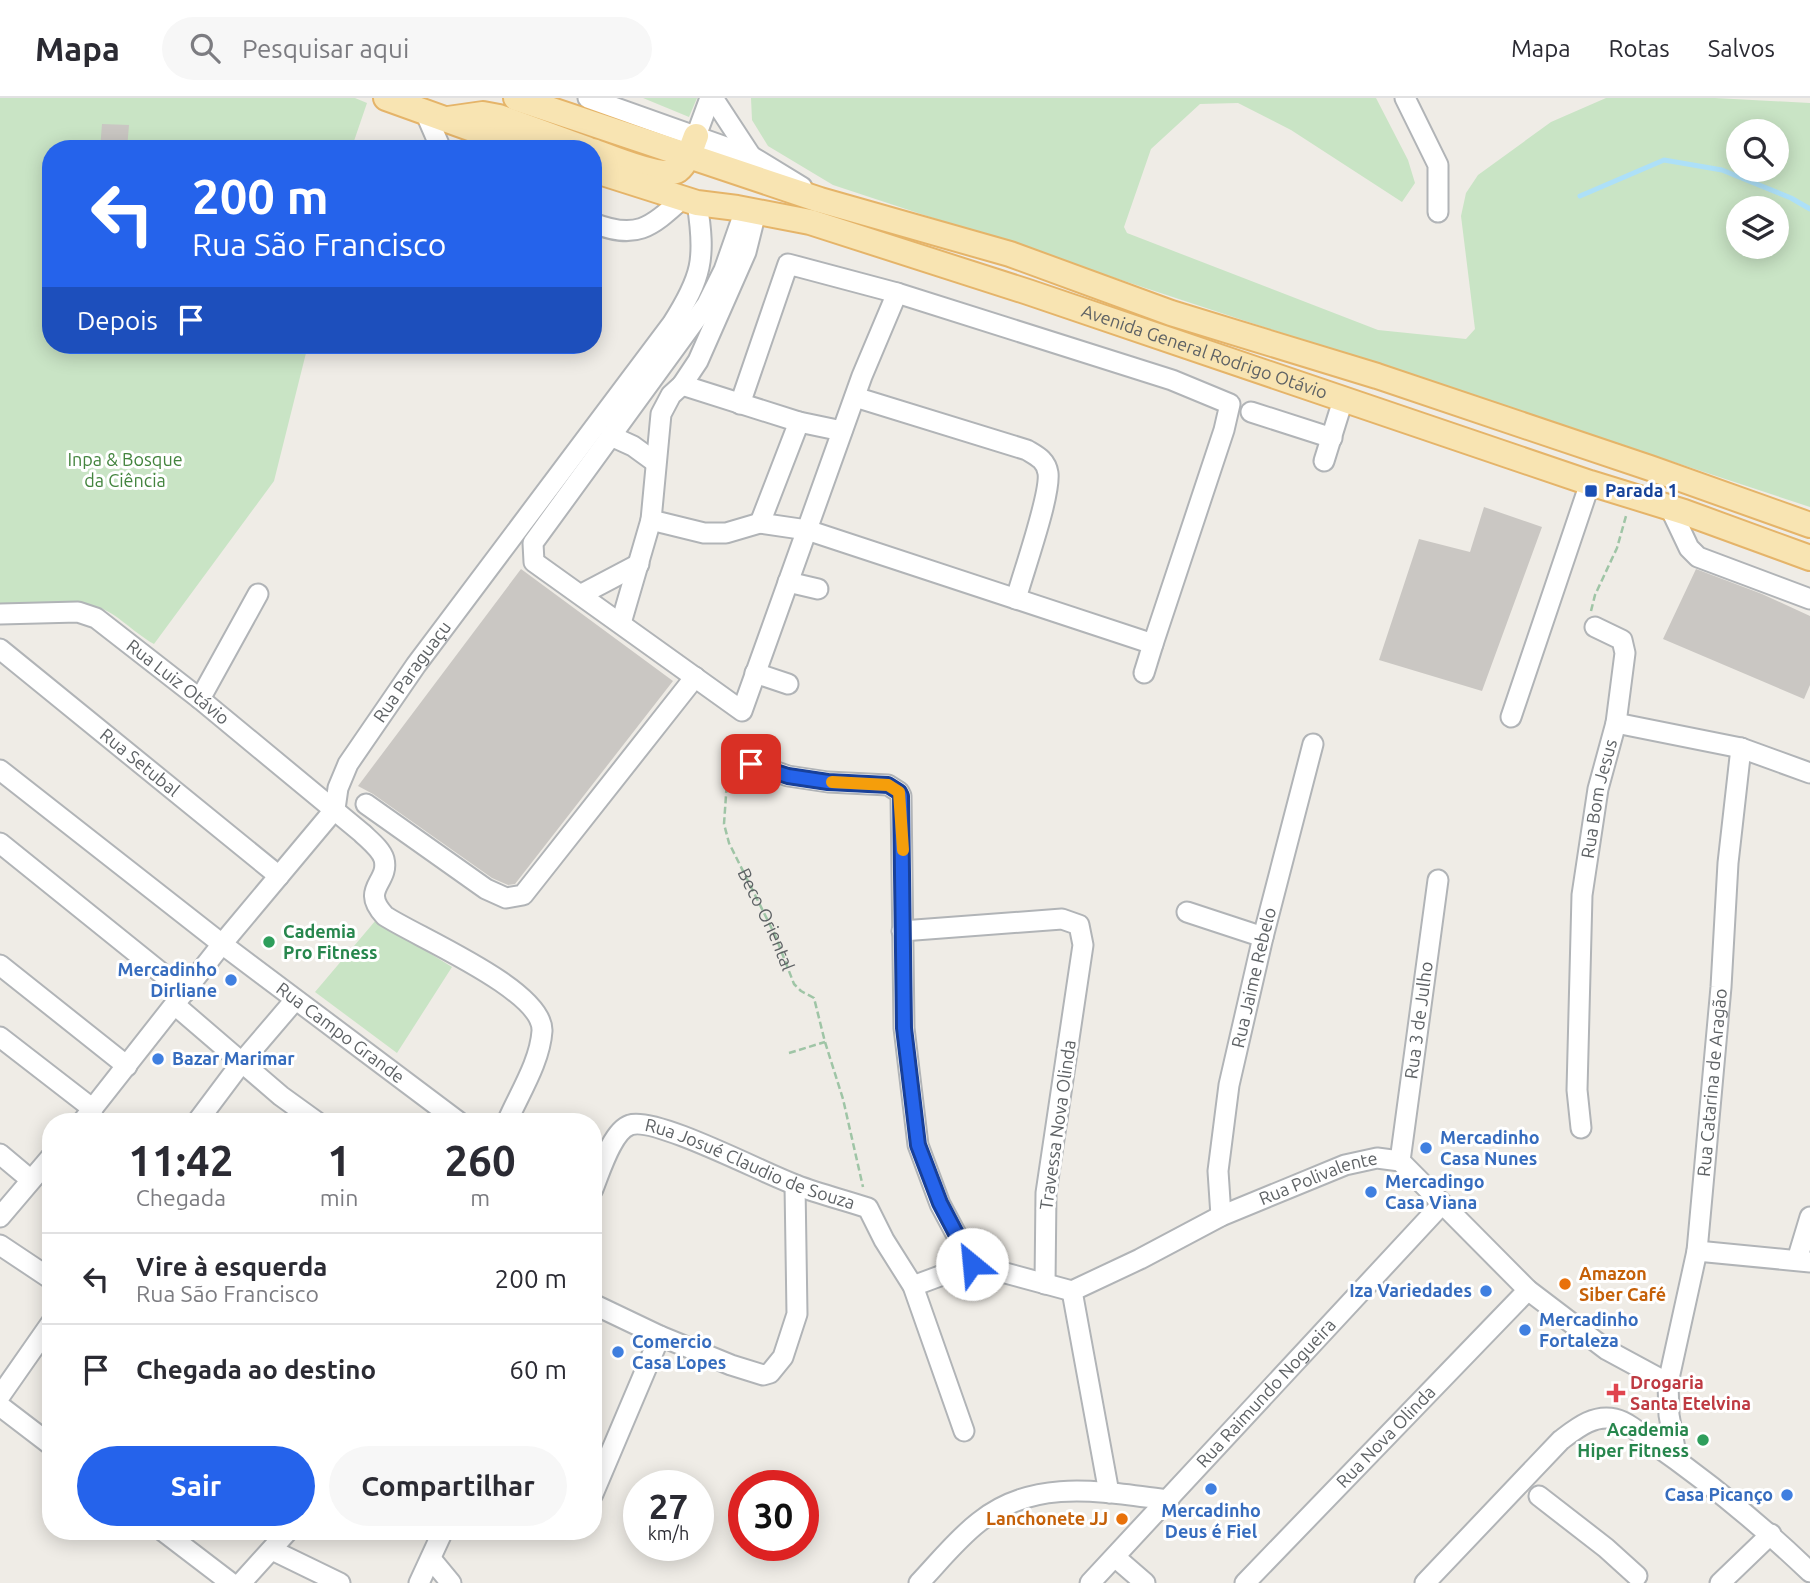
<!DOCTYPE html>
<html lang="pt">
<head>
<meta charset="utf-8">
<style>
	body { margin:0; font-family:Ubuntu,sans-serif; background:#f7f7f7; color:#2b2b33; height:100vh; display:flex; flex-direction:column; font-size:26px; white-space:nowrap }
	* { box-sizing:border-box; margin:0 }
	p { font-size:23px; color:#7c7c81 }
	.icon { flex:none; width:38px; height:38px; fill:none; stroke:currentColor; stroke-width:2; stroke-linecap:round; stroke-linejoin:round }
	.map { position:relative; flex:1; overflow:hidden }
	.sheet { position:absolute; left:42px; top:1015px; width:560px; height:427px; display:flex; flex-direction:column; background:#fff; border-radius:28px; box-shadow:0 4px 18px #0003 }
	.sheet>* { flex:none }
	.top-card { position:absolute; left:42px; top:42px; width:560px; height:214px; border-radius:28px; box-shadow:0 4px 18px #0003; background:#2563eb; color:#fff; overflow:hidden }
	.buttons { position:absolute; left:1726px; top:21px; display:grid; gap:14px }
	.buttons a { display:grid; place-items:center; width:63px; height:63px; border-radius:50%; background:#fff; box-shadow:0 4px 18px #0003; font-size:35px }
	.speed { position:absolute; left:623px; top:1372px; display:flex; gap:14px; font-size:35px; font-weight:700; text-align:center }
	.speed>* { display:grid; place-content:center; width:91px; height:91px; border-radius:50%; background:#fff; box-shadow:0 4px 18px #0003; line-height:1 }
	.speed small { font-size:18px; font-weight:400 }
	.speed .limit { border:10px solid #d22; background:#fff; color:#111 }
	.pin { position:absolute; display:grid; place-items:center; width:60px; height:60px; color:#fff; margin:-30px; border-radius:14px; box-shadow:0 4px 10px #0006 }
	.me { position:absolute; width:77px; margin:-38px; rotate:332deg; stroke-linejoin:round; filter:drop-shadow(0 0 5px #0008) }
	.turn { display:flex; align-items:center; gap:24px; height:147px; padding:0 35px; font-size:32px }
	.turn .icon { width:91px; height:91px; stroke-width:2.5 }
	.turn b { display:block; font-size:49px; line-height:60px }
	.then { display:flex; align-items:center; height:66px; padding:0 35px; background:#0003; gap:14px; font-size:26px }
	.eta { display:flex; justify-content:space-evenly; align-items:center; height:119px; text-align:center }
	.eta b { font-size:42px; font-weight:600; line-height:49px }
	.primary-button { display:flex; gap:14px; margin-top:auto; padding:14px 35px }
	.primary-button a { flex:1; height:80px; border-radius:42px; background:#2563eb; color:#fff; font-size:28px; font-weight:600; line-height:80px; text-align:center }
	.primary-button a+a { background:#f7f7f7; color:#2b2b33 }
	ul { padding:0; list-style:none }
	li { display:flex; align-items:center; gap:21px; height:91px; padding:0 35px; border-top:2px solid #e1e1e2 }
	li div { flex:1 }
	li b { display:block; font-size:26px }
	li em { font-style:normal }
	header { display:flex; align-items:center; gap:42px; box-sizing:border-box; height:98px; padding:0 35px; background:#fff; border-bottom:2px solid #e1e1e2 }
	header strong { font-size:33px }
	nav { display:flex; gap:38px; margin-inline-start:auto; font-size:24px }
	.search { width:490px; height:63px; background:#f7f7f7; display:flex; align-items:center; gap:18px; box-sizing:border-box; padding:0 24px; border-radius:38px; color:#7c7c81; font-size:26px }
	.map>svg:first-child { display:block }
</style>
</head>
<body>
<header>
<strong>Mapa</strong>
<div class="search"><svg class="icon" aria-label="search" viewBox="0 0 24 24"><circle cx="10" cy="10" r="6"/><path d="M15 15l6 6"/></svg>Pesquisar aqui</div>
<nav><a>Mapa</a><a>Rotas</a><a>Salvos</a></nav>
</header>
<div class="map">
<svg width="1810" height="1485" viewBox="0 0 1810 1485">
	<rect width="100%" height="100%" fill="#efece6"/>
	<path fill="#c9e4c5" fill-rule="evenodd" d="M0 0H355L367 5 354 43 349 51H51V247H308L274 383 154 546C132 534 115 512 91 507L0 509Z
		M643 0H697L689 19Z
		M751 0H1376L1408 62 1415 85 1402 104 1291 32 1238 5 1200 6 1151 51 1124 129 1127 135 1378 232 1466 241 1475 231 1461 118 1466 95 1478 77 1551 24 1606 0H1715L1810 5V409L833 87 768 48 752 22ZM1738 33H1776V72H1738ZM1738 110H1776V149H1738Z
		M376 822 452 869 397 955 315 894Z"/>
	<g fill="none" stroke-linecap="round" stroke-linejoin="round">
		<path stroke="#ade0f8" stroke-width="5" d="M1580 98 1664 62 1722 72 1791 100 1810 111"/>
	</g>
	<path fill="#cac7c3" d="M102 26 129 27 127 51H100Z
		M1484 409 1542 429 1482 593 1379 562 1419 441 1470 454Z
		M521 471 673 583 515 786 508 787 492 780 373 696 358 688Z
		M1696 471 1762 496 1810 518V587L1804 601 1663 541Z"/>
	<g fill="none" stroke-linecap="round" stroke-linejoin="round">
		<defs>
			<g id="minor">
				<path d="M588 0 751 58 802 89"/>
				<path d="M713 0 751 58"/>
				<path d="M1405 0 1438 67V114"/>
				<path d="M425 14 441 51"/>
				<path d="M696 38 710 0"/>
				<path d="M754 122 746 154 698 263 682 287 671 297 661 316 651 422 704 435H726L760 425"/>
				<path d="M593 125C636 142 650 130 682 101"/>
				<path d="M682 287 799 324 760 425 807 432 1153 546 1224 332 1230 306 1172 282 897 195"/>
				<path d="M855 299 1027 352C1037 358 1046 362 1048 375 1051 397 1023 475 1016 501"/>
				<path d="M740 306 788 166 897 195 862 278 742 613 534 464 533 445 707 206 724 172 745 112"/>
				<path d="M1251 314 1332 340"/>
				<path d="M799 324 842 333"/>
				<path d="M611 338 633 348 655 364"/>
				<path d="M1324 363 1343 302"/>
				<path d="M1670 410 1689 450 1698 459 1810 501"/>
				<path d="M788 484 818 491"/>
				<path d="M582 496 639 466"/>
				<path id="s2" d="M0 516 78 514 96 520 200 601 362 735C369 742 381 751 384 761 390 785 359 790 385 818 417 839 544 892 542 933 540 964 519 996 507 1024"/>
				<path d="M621 525 651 422"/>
				<path id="s3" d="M0 551 279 778"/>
				<path d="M755 575 788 586"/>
				<path d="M1144 575 1153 546"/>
				<path d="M200 601 258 496"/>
				<path d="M1511 619 1590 385"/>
				<path d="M1616 625 1741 650 1810 675"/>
				<path d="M751 665 788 678 828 684 888 687 899 694 901 698 904 930 918 1047 940 1106 972 1166"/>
				<path id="s4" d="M0 672 222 846 459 1024"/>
				<path d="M366 706 486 791 506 800 523 797 695 579"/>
				<path d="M0 745 185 894"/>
				<path d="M1187 814 1263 839"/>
				<path d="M902 833 1062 821 1079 827 1083 847 1046 1095 1045 1186"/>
				<path d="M0 867 127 968"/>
				<path d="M175 907 281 998 317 1024"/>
				<path d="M0 939 93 1011"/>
				<path id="s5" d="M82 1024 222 846 335 711 338 690 348 666 416 567 672 226C702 179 706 161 697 105"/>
				<path d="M197 1024 242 964 295 902"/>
				<path id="s6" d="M1581 1030 1577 992 1582 797 1598 691 1616 625 1625 555 1622 542 1595 529"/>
				<path d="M0 1056 31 1082"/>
				<path id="s7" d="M1400 1063 1438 782"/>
				<path id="s8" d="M593 1091C600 1074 612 1033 630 1027 655 1018 765 1076 796 1087 819 1096 844 1102 868 1110L884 1142 913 1188 964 1333"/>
				<path id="s9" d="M1221 1118 1218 1073 1229 987 1263 839 1313 646"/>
				<path d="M0 1119 51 1059"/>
				<path d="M0 1147 51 1181"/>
				<path d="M1697 1153 1810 1164"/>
				<path d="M1797 1162 1810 1119"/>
				<path id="s10" d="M913 1188 972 1166 1072 1193 1140 1161 1221 1118 1345 1067 1377 1060 1400 1063 1528 1192 1607 1252 1668 1285"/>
				<path d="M1072 1193 1109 1395"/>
				<path d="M593 1206 660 1238 731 1267 763 1277 770 1275 783 1259 797 1216 795 1087"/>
				<path d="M0 1298 51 1225"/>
				<path d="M0 1308 51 1347"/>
				<path id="s11" d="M1677 1362 1669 1317 1668 1285 1697 1153 1721 889 1728 765 1741 650"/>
				<path d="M593 1396 660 1238"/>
				<path d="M1539 1398 1606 1450 1637 1478"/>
				<path d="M163 1433 231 1485"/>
				<path d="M272 1452 340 1485"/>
				<path d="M1115 1459 1145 1485"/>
				<path d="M432 1462 451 1485"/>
				<path d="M241 1485 288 1433"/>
				<path d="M419 1485 443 1433"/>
				<path d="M919 1485C938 1465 957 1441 979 1424 1035 1379 1103 1394 1169 1402"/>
				<path id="s12" d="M1090 1485 1442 1106"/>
				<path id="s13" d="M1245 1485 1528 1192"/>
				<path d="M1425 1485 1561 1342C1577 1330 1594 1316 1615 1321 1628 1324 1641 1336 1651 1344 1707 1383 1761 1427 1810 1474"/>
				<path d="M1720 1485 1771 1436"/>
			</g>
			<g id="major">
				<path d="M386 0 528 51"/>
				<path d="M516 0 820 102 1010 156 1171 215 1377 278 1650 370 1810 427"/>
				<path d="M448 21 483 16 499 19 587 51"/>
				<path d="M593 53C610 59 663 82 678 72 687 65 692 48 696 38"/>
				<path id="s14" d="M593 72 697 105 737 110 810 124 1028 194 1590 385 1684 414 1810 460"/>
			</g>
		</defs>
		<use href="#minor" stroke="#b1b4b7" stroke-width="23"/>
		<use href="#major" stroke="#e5b469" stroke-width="28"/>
		<g stroke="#9fc5a6" stroke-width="2.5" stroke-dasharray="7 3.5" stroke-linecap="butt">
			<path d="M1591 513 1595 497 1617 450 1626 418"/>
			<path id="s1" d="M733 668 727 683 724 726 729 745 775 837 794 886 801 893 814 900 825 944 843 1001 863 1089"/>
			<path d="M789 955 825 944"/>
		</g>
		<use href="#minor" stroke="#fff" stroke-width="19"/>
		<use href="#major" stroke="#f8e4b2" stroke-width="24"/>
	</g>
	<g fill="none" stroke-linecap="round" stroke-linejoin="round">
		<defs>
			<path id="route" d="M751 666 788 678 828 684 888 687 899 694 901 698 904 930 918 1047 940 1105 972 1166"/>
		</defs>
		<use href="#route" stroke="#184099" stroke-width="18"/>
		<use href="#route" stroke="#2563eb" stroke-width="12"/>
		<path stroke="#f59e0b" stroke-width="12" d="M832 684 888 687 899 694 903 752"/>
	</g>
	<rect fill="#1a4fb4" stroke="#fff" stroke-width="2.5" x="1584" y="386" width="14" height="14" rx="3.5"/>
	<g fill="#2e9e5b" stroke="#fff" stroke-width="2.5">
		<circle cx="269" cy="844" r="7"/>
		<circle cx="1703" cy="1342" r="7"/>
	</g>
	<g fill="#3f7fe0" stroke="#fff" stroke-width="2.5">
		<circle cx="231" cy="882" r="7"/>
		<circle cx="158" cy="961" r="7"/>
		<circle cx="1426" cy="1050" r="7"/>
		<circle cx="1371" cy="1094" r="7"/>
		<circle cx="1486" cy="1193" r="7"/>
		<circle cx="1525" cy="1232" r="7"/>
		<circle cx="618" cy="1254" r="7"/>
		<circle cx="1211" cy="1391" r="7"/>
		<circle cx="1787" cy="1397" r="7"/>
	</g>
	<g fill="#e8710a" stroke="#fff" stroke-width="2.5">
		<circle cx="1565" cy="1186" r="7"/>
		<circle cx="1122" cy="1421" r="7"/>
	</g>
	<path fill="#e0444e" stroke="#fff" stroke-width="2.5" d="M1612.5 1284.5h7v7h7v7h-7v7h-7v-7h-7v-7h7z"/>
	<g text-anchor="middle" stroke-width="6" stroke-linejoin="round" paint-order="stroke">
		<g font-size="18" fill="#5e6265" stroke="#fff">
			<text dy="6" stroke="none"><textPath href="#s14" startOffset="639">Avenida General Rodrigo Otávio</textPath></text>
			<text dy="6" stroke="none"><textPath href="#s5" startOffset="562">Rua Paraguaçu</textPath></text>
			<text dy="6" stroke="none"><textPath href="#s2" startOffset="201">Rua Luiz Otávio</textPath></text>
			<text dy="6" stroke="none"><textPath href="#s3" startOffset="180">Rua Setubal</textPath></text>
			<text dy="6" stroke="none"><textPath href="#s6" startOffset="331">Rua Bom Jesus</textPath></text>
			<text dy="6" stroke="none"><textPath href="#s1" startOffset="164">Beco Oriental</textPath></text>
			<text dy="6" stroke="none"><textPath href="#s9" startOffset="242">Rua Jaime Rebelo</textPath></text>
			<text dy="6" stroke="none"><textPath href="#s7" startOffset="142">Rua 3 de Julho</textPath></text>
			<text dy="6" stroke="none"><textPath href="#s4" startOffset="430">Rua Campo Grande</textPath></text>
			<text dy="6" stroke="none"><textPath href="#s11" startOffset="382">Rua Catarina de Aragão</textPath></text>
			<text transform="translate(1058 1027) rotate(-82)" y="6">Travessa Nova Olinda</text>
			<text dy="6" stroke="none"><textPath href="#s8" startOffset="203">Rua Josué Claudio de Souza</textPath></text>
			<text dy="6" stroke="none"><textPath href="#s10" startOffset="438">Rua Polivalente</textPath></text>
			<text dy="6" stroke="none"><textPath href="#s12" startOffset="259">Rua Raimundo Nogueira</textPath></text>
			<text dy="6" stroke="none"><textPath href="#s13" startOffset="203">Rua Nova Olinda</textPath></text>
		</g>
		<g font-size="18" fill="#43843e" stroke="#fff">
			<text x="125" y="368">Inpa &amp; Bosque<tspan x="125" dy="21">da Ciência</tspan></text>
		</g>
		<g font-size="18" font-weight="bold" fill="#164399" stroke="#fff" text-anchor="start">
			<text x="1605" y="399">Parada 1</text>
		</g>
		<g font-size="18" font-weight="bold" fill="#27864d" stroke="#fff" text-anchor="start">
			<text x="283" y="840">Cademia<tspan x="283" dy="21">Pro Fitness</tspan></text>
			<text x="1689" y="1338" text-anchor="end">Academia<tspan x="1689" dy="21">Hiper Fitness</tspan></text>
		</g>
		<g font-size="18" font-weight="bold" fill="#366cbe" stroke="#fff" text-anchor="start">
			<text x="217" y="878" text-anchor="end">Mercadinho<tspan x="217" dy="21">Dirliane</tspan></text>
			<text x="172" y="967">Bazar Marimar</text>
			<text x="1440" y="1046">Mercadinho<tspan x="1440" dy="21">Casa Nunes</tspan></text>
			<text x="1385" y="1090">Mercadingo<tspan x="1385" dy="21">Casa Viana</tspan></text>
			<text x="1472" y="1199" text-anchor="end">Iza Variedades</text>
			<text x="1539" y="1228">Mercadinho<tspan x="1539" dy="21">Fortaleza</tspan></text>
			<text x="632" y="1250">Comercio<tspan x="632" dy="21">Casa Lopes</tspan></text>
			<text x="1773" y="1403" text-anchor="end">Casa Picanço</text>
			<text x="1211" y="1419" text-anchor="middle">Mercadinho<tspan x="1211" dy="21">Deus é Fiel</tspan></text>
		</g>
		<g font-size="18" font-weight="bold" fill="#c56008" stroke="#fff" text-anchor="start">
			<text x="1579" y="1182">Amazon<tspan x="1579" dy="21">Siber Café</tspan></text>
			<text x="1108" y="1427" text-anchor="end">Lanchonete JJ</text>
		</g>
		<g font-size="18" font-weight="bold" fill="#be3a42" stroke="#fff" text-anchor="start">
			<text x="1630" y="1291">Drogaria<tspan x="1630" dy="21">Santa Etelvina</tspan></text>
		</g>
	</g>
</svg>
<div class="buttons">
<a><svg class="icon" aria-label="search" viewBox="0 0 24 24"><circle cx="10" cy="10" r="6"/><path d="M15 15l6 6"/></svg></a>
<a><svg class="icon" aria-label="layers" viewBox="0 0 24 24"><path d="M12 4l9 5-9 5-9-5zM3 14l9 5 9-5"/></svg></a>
</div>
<div class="speed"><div>27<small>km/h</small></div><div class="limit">30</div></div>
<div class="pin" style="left:751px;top:666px;background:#d93025"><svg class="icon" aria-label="arrive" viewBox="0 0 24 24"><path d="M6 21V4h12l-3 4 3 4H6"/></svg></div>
<svg class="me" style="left:972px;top:1166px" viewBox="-20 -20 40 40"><circle r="19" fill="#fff"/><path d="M0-13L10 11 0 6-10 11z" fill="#2563eb"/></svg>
<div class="top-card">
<div class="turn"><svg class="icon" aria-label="left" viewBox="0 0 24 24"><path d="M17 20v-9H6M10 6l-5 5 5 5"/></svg><div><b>200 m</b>Rua São Francisco</div></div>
<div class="then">Depois<svg class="icon" aria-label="arrive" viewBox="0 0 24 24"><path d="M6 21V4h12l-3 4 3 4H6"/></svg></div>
</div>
<section class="sheet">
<div class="eta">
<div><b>11:42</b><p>Chegada</p></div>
<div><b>1</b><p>min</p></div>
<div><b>260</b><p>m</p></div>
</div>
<ul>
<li><svg class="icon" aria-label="left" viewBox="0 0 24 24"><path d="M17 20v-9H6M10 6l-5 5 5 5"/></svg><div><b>Vire à esquerda</b><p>Rua São Francisco</p></div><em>200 m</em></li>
<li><svg class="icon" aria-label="arrive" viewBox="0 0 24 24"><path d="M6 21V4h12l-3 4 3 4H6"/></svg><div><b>Chegada ao destino</b></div><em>60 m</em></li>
</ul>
<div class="primary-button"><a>Sair</a><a>Compartilhar</a></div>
</section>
</div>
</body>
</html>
